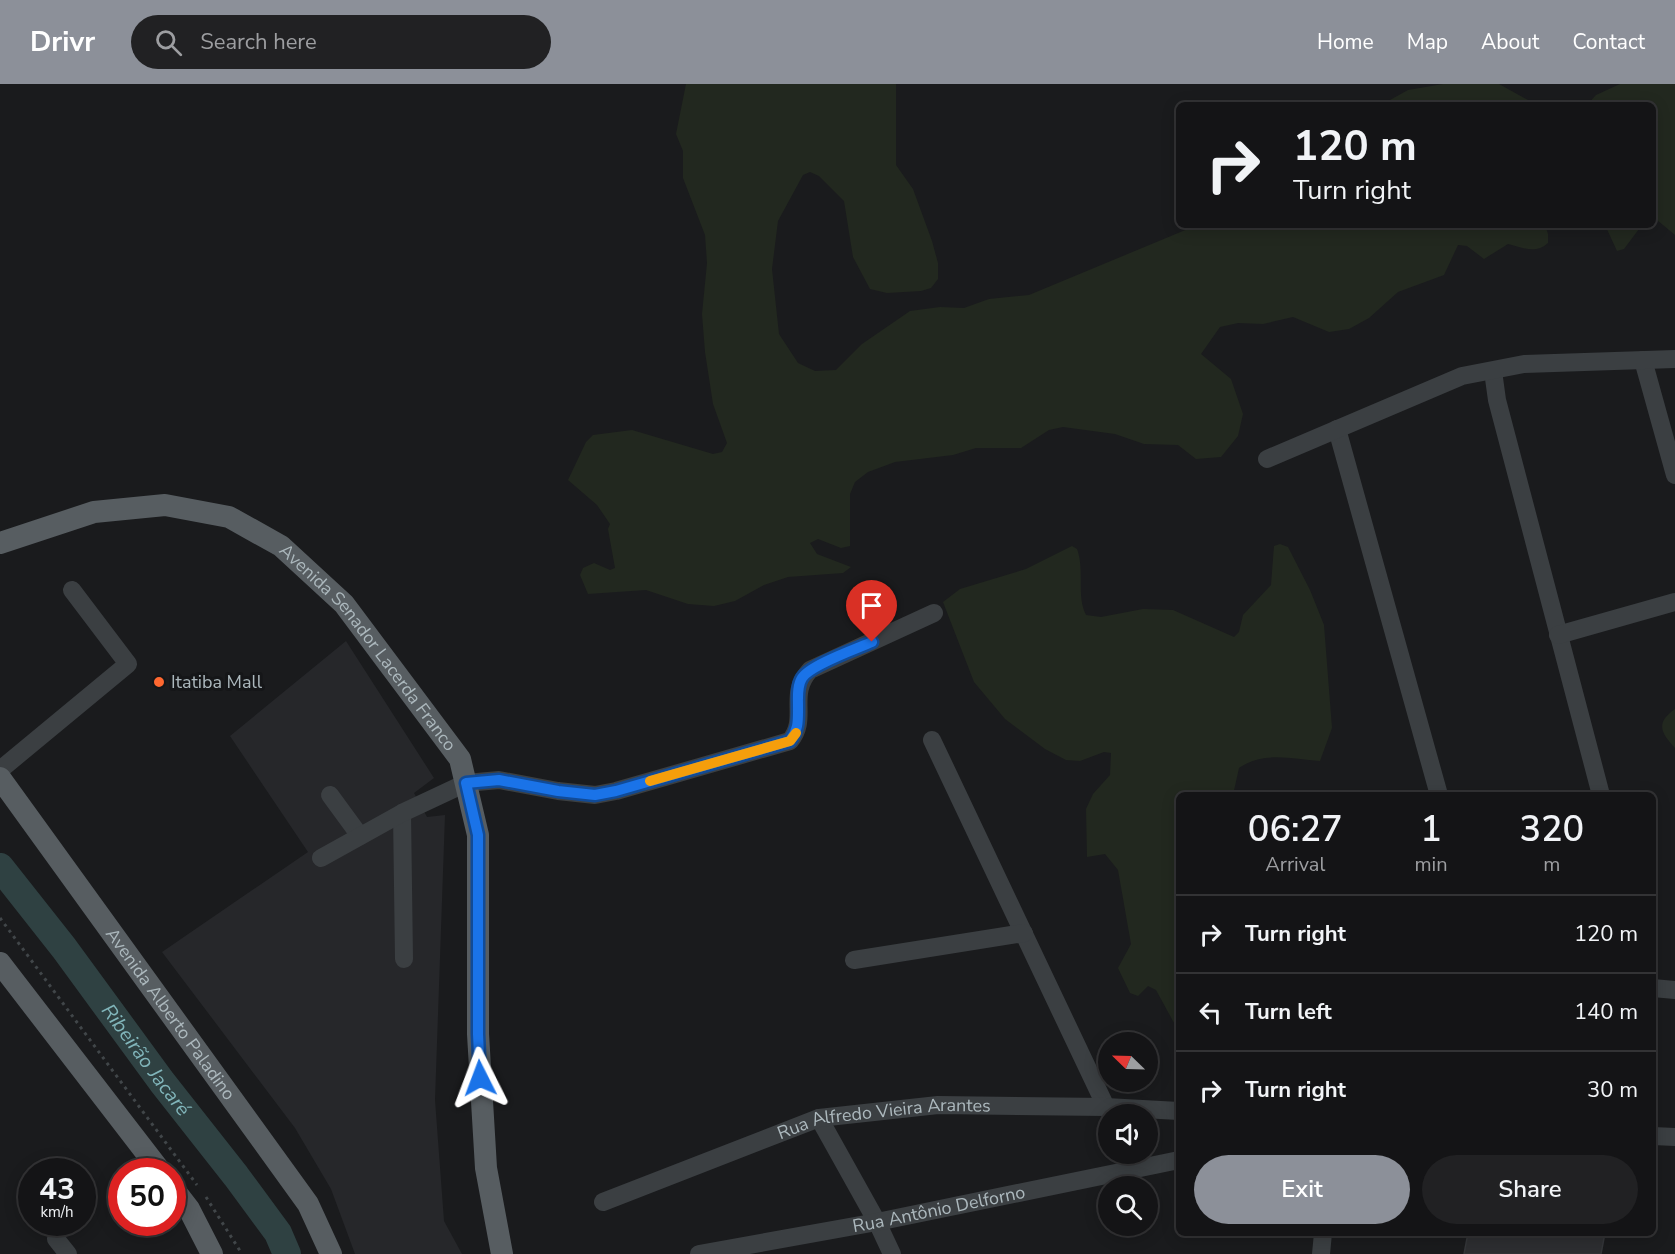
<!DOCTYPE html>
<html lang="en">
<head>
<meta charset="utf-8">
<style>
	body { margin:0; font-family:"Nunito Sans",sans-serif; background:#212123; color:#f1f3f6; height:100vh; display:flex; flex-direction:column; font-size:22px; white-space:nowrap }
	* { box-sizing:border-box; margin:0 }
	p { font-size:20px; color:#9d9ea1 }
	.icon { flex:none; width:33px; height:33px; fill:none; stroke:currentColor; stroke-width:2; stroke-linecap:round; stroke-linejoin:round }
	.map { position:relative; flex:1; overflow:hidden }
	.panel { position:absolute; left:1176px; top:708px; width:480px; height:444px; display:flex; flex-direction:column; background:#141416; border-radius:9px; box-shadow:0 3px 15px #0003,0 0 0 2px #333335 }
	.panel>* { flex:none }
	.hud { position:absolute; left:1176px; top:18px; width:480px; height:126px; border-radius:9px; box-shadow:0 3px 15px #0003,0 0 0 2px #333335; background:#141416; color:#f1f3f6; overflow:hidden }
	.needle { width:39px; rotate:293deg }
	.controls { position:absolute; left:1098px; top:948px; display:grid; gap:12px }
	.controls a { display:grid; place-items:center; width:60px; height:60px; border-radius:50%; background:#141416; box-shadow:0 3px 15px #0003,0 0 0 2px #333335; font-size:30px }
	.speed { position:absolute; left:18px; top:1074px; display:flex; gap:12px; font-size:30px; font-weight:700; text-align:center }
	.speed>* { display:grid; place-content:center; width:78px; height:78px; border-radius:50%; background:#141416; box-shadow:0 3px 15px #0003,0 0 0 2px #333335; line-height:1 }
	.speed small { font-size:15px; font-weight:400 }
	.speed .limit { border:9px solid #d22; background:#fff; color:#111 }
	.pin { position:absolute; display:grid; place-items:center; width:51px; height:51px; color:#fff; margin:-62px -26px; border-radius:50% 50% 50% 0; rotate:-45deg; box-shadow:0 0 6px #0007 }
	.pin .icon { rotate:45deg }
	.me { position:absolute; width:66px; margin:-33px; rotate:357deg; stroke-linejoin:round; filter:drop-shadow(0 0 4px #0008) }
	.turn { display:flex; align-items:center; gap:21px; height:126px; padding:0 18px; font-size:27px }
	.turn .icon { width:78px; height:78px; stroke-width:2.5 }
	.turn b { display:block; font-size:42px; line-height:51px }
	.eta { display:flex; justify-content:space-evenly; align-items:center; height:102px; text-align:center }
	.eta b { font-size:36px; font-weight:600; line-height:42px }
	.action { display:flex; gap:12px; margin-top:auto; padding:12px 18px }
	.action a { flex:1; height:69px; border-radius:36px; background:#8c9099; color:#fff; font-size:24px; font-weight:600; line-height:69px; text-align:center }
	.action a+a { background:#212123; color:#f1f3f6 }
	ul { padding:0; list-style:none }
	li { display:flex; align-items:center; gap:18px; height:78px; padding:0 18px; border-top:2px solid #333335 }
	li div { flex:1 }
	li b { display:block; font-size:22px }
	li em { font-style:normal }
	header { display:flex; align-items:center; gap:36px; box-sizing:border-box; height:84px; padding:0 30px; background:#8c9099; color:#fff }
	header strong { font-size:28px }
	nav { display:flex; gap:33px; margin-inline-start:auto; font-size:21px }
	.search { width:420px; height:54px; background:#212123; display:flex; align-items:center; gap:15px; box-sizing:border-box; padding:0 21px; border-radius:33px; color:#9d9ea1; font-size:22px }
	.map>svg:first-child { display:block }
</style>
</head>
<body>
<header>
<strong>Drivr</strong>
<div class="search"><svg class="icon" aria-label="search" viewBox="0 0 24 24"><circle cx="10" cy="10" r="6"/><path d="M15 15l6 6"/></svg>Search here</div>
<nav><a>Home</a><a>Map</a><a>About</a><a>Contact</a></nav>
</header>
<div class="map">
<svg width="1675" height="1170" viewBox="0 0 1675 1170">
	<rect width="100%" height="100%" fill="#1a1b1d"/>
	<path fill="#26272a" d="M346 557 434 694 414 709 427 733 445 731 435 1016 444 1137 462 1170H355L331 1105 295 1044 162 868 308 768 230 652Z"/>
	<path fill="#22281f" d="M686 0H896V81L913 105 932 157 938 179V195L931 204 921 207 887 209 870 205 853 173 844 117 819 92 810 88 803 91 778 137 772 185 779 250 798 279 815 287 836 286 862 260 910 227 940 223 964 224 989 215 1029 211 1195 142 1205 141H1545L1548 150V159C1536 170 1523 164 1508 160L1484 175 1467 162 1458 161 1444 191 1398 208 1369 234 1349 245 1329 248 1293 233 1263 240 1238 239 1220 243 1201 270 1231 295 1243 330 1238 352 1221 373 1196 375 1178 361 1144 360 1115 350 1063 343 1049 346 1021 364H976L953 371 895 378 868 388 855 398 850 410V462L841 464 818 455 810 459 817 470 851 483 843 489 788 493 764 501 735 517 714 522 688 520 646 506 588 510 580 491 583 484 594 479 610 486 615 484 608 445 610 440 597 421 568 396 586 358 593 351 632 346 713 370 722 368 727 359 713 320 705 268 702 230 707 179 705 151 683 94V67L676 50Z
		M1443 0H1499L1537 21 1563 16V21H1381L1408 6Z
		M1620 0H1675V151L1657 136 1653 137V21H1587L1596 11Z
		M1605 141H1642L1624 165 1617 167Z
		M1280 460 1288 463 1310 506 1324 541 1332 644 1320 677C1292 675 1263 667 1239 684L1233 711H1179V948L1156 906 1148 902 1138 912 1130 909 1118 884 1131 860 1118 786 1105 770 1087 773 1086 725 1093 710 1110 691 1111 669 1104 668 1080 677 1066 676 1045 665 1005 635 974 598 943 518 960 505 1026 485 1072 462 1077 465C1085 486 1076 512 1086 531L1101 533 1143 525 1173 526 1234 553 1239 548 1243 531 1271 501 1274 462Z
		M1675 625V664C1661 649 1655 639 1675 625Z"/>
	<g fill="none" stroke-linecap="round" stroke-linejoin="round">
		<path stroke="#2f4142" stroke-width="28" id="s1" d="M0 783 64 864 162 998 236 1092 278 1149 287 1170"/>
	</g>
	<path fill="#2d2e31" stroke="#343639" stroke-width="1.5" d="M1468 1149H1605L1601 1170H1464Z"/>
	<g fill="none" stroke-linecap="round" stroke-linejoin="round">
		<path stroke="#414649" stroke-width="3" stroke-dasharray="3 4.5" stroke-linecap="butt" d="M0 834 197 1101
			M206 1113 242 1170"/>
		<g stroke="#3b3f42" stroke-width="18">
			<path d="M1643 276 1675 391"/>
			<path d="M1493 287 1497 316 1601 711"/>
			<path d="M1337 345 1439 711"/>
			<path d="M1267 375 1462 292 1524 280 1675 275"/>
			<path d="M1558 551 1675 518"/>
			<path d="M932 656 1106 1023"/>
			<path d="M0 686 128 580 72 506"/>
			<path d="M330 711 360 752"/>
			<path d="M402 729 404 875"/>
			<path d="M321 774 402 729 466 699 499 696 558 707 595 711 616 707 790 657C809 634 787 611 810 586L934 529"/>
			<path d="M854 876 1024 849"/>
			<path d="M1653 904 1675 906"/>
			<path d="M819 1034 877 1138 892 1170"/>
			<path d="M1653 1052 1675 1053"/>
			<path id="s2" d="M603 1118 819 1034 938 1021 1106 1023 1179 1027"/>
			<path d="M56 1155 68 1170"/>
			<path id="s3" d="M699 1170 877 1138 1179 1076"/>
			<path d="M1321 1170 1323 1149"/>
		</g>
		<g stroke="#575d61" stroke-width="22">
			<path id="s4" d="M0 459 94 428 165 421 229 433 281 462 344 520 460 675 478 751V950L486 1084 502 1170"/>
			<path id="s5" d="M0 694 308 1120 331 1170"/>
			<path d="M0 879 161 1088"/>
			<path d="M172 1103 189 1125 212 1170"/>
		</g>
	</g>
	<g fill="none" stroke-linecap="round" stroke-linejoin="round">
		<defs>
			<path id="route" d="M480 994 478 950V751L466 699 499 696 558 707 595 711 616 707 790 657C799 645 798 636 798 621 798 613 797 602 802 594 810 581 856 565 872 558"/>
		</defs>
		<use href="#route" stroke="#114b97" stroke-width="15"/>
		<use href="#route" stroke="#1a73e8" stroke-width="10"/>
		<path stroke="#f59e0b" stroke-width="10" d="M650 697 790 657 796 649"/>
	</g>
	<circle fill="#ff6830" stroke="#151618" stroke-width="2" cx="159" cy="598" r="6"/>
	<g text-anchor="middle" stroke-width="6" stroke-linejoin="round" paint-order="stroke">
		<g font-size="18" fill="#acb8bd" stroke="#151618">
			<text dy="6" stroke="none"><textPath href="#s4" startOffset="429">Avenida Senador Lacerda Franco</textPath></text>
			<text dy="6" stroke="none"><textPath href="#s5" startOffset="291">Avenida Alberto Paladino</textPath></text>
			<text dy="6" stroke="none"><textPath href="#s2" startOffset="296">Rua Alfredo Vieira Arantes</textPath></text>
			<text dy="6" stroke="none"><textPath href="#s3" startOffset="244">Rua Antônio Delforno</textPath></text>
		</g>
		<g font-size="18" fill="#acb8bd" stroke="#151618" text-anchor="start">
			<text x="171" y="604">Itatiba Mall</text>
		</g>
		<g font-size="20" font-style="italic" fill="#81b5ba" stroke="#151618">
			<text dy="7" stroke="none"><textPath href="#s1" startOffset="242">Ribeirão Jacaré</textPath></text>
		</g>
	</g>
</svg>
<div class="controls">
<a><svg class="needle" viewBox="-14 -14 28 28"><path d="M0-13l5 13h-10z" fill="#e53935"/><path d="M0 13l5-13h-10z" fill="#9d9ea1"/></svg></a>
<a><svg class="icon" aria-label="sound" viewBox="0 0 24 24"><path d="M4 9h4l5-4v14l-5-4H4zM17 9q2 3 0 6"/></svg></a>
<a><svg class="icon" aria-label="search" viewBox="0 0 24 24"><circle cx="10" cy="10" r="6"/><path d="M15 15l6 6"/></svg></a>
</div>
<div class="speed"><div>43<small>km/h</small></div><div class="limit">50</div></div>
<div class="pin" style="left:872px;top:558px;background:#d93025"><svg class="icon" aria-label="arrive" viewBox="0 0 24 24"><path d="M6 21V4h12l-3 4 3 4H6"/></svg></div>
<svg class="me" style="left:480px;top:994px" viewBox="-20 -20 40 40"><path d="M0-17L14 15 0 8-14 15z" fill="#1a73e8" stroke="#fff" stroke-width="4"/></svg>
<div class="hud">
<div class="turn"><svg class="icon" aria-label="right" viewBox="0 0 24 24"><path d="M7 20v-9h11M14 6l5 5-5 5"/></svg><div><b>120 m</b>Turn right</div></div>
</div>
<section class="panel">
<div class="eta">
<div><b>06:27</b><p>Arrival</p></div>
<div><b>1</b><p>min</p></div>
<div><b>320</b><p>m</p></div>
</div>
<ul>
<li><svg class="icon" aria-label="right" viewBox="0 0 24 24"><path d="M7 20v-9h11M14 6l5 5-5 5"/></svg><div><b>Turn right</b></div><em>120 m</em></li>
<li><svg class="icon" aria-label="left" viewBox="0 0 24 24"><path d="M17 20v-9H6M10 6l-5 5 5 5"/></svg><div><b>Turn left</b></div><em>140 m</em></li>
<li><svg class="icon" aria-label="right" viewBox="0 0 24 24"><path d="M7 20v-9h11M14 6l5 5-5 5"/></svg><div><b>Turn right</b></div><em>30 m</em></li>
</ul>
<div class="action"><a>Exit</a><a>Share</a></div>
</section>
</div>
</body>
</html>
